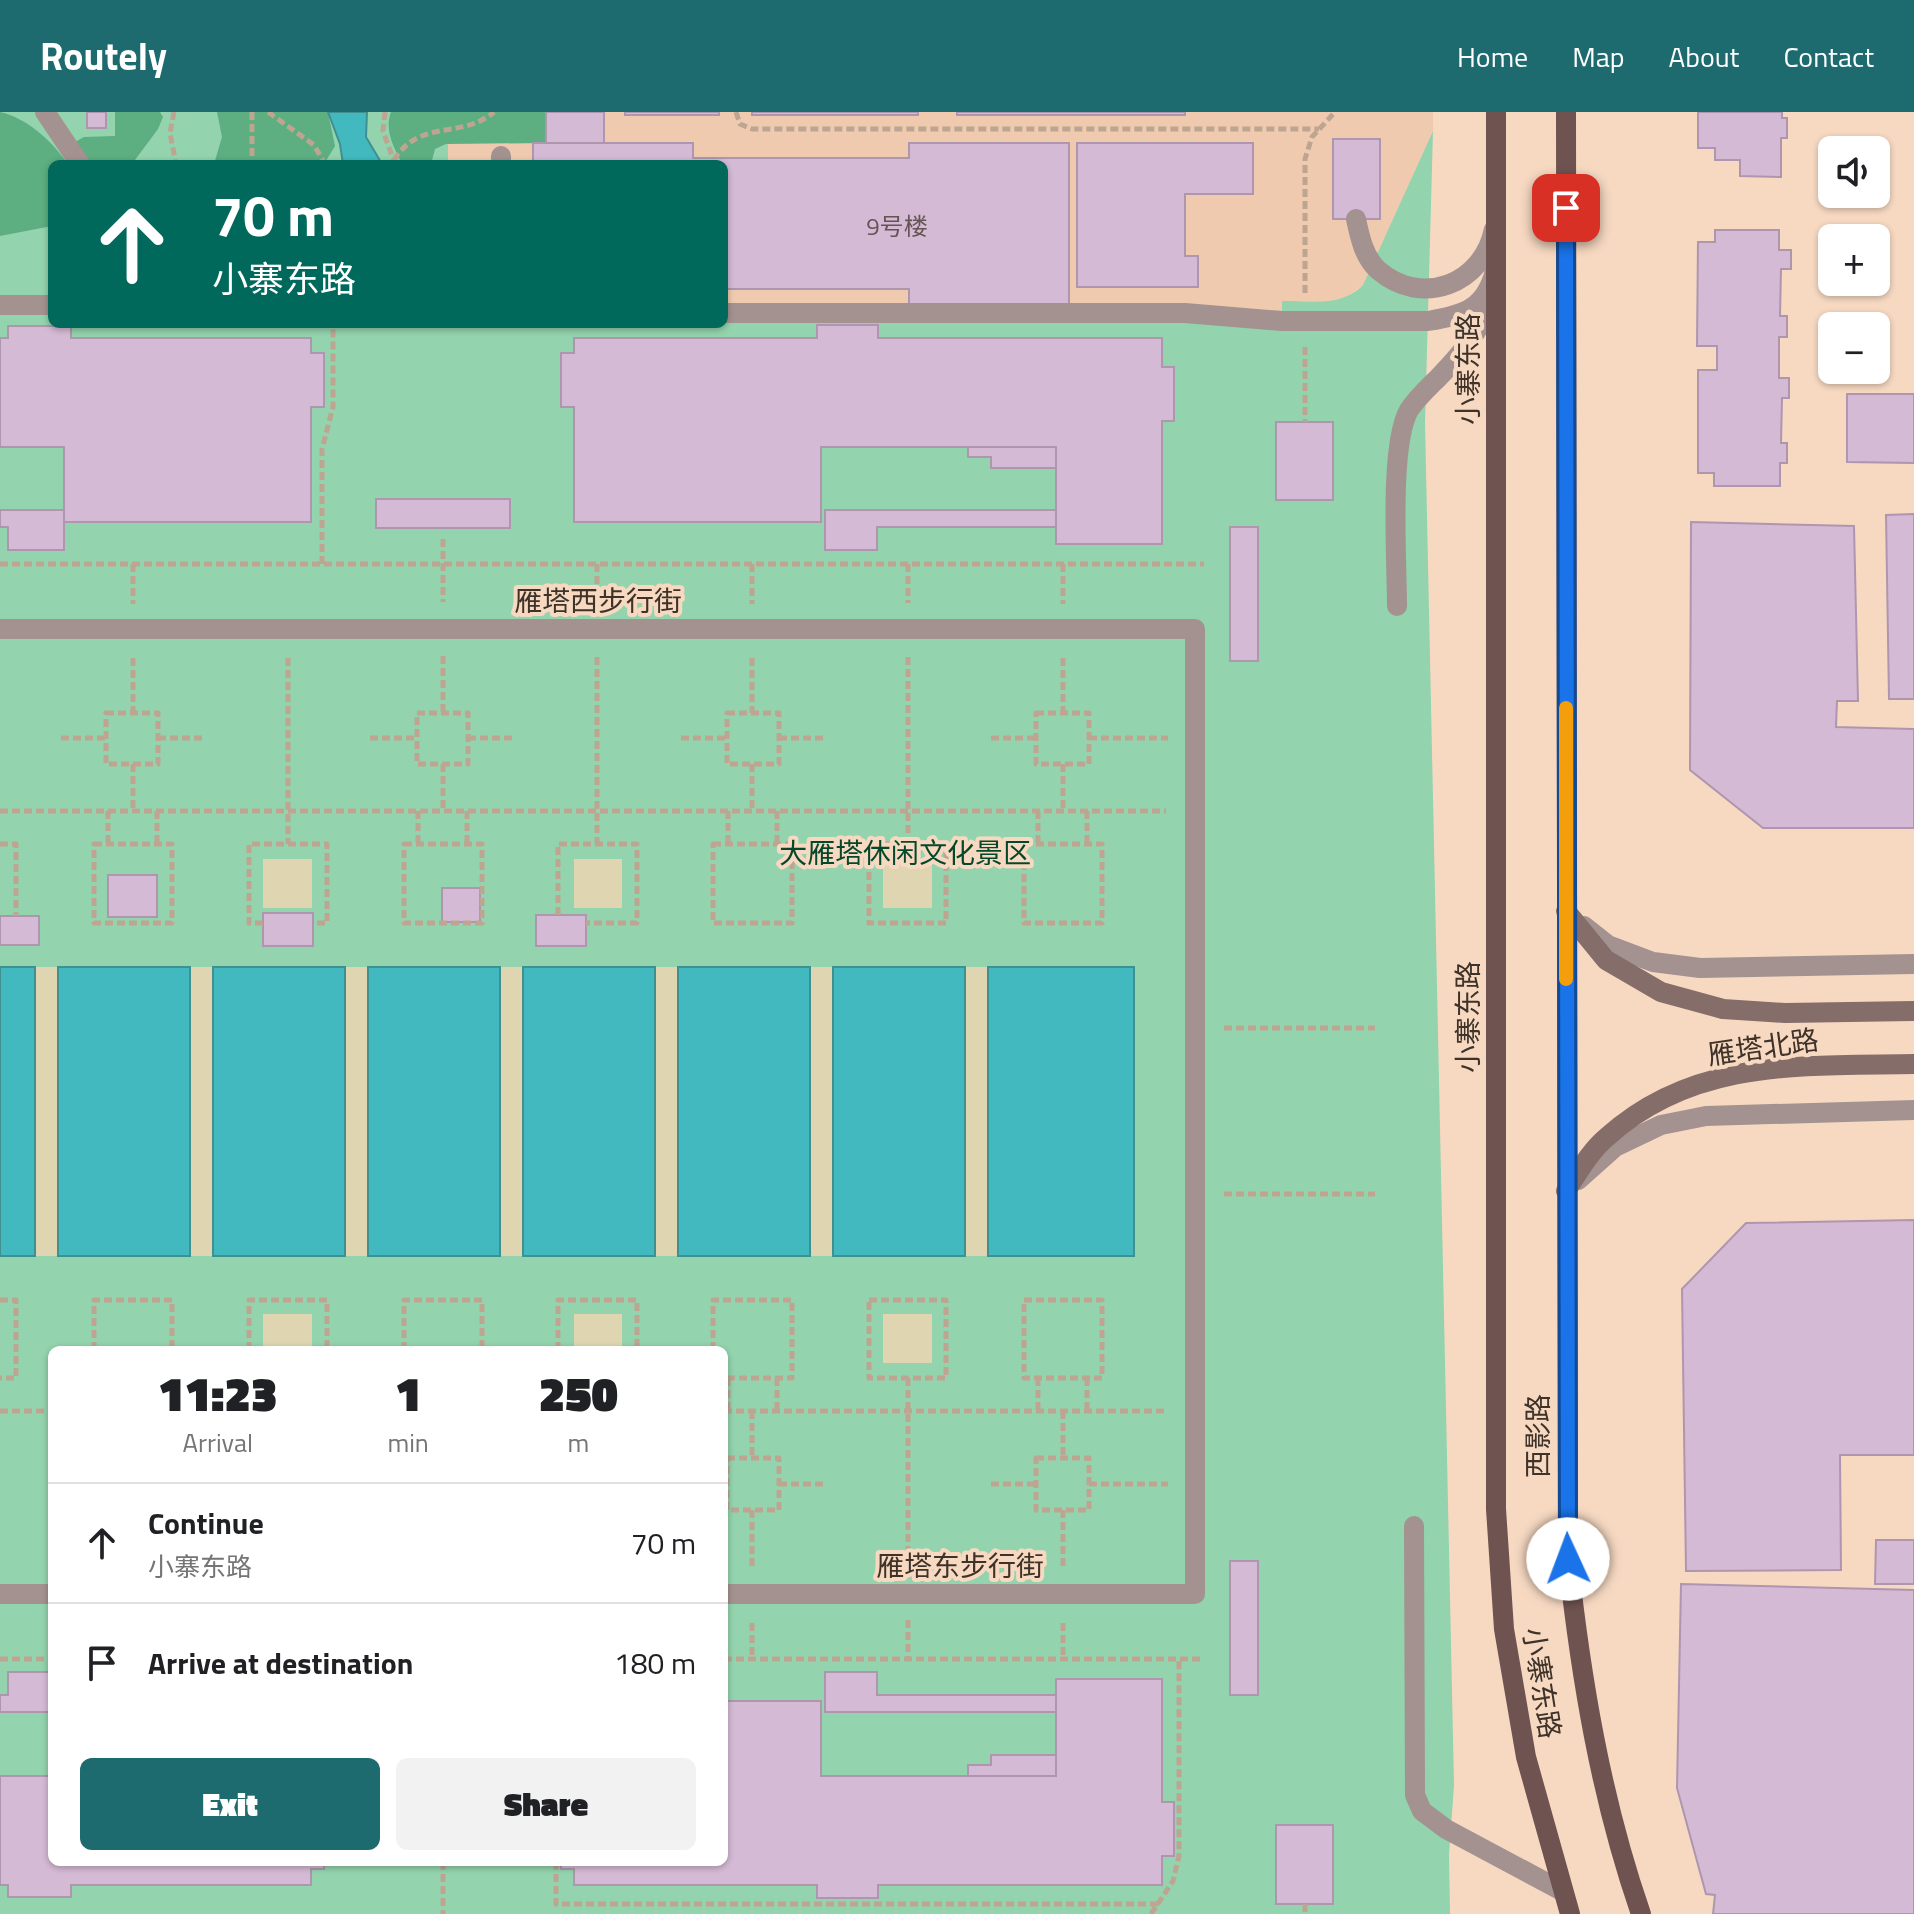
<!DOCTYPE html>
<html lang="en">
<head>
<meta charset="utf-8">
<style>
	body { margin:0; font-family:"Titillium Web","Noto Sans SC",sans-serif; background:#f2f2f2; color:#202124; height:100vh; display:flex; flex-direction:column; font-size:30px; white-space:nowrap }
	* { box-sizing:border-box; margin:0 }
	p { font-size:26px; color:#757577 }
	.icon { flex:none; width:44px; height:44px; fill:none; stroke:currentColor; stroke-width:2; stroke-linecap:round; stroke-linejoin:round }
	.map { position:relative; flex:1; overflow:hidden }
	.drawer { position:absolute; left:48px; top:1234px; width:680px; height:520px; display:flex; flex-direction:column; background:#fff; border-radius:12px; box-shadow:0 2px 6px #0004 }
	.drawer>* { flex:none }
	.banner { position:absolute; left:48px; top:48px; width:680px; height:168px; border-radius:12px; box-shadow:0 2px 6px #0004; background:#00695c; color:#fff; overflow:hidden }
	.tools { position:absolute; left:1818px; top:24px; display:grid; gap:16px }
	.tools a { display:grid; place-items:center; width:72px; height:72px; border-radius:12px; background:#fff; box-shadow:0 2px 6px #0004; font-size:40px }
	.pin { position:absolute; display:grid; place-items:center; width:68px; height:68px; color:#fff; margin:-34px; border-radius:16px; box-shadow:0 4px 12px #0006 }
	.me { position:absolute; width:88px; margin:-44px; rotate:358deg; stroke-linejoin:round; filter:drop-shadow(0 0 6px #0008) }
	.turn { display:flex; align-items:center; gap:28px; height:168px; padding:0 32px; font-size:36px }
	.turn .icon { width:104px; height:104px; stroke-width:2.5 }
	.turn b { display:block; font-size:56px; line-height:68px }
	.eta { display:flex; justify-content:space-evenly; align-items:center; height:136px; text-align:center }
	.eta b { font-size:48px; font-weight:800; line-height:56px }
	.action { display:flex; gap:16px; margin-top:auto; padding:16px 32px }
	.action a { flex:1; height:92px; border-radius:12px; background:#1d6a6f; color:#fff; font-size:32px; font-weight:800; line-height:92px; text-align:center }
	.action a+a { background:#f2f2f2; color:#202124 }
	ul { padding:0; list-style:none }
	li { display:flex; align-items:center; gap:24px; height:120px; padding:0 32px; border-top:2px solid #e0e0e0 }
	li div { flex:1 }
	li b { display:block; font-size:30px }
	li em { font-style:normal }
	header { display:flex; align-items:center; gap:48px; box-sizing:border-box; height:112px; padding:0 40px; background:#1d6a6f; color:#fff }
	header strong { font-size:38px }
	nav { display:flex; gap:44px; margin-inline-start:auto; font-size:28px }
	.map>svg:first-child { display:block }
</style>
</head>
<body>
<header>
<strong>Routely</strong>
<nav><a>Home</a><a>Map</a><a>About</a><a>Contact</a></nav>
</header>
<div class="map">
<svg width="1914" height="1802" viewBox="0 0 1914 1802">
	<rect width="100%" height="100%" fill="#f7d9c2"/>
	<path fill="#efcaaf" d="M546 0H1433V19L1363 173 1345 186 1327 189 1282 230 560 219 724 212V52H448V31Z"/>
	<path fill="#93d3ad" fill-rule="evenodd" d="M0 0H546L448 31V52H52V212H724V201L1282 208V189C1310 189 1342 195 1363 173L1433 19 1425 311 1454 1673 1449 1743 1450 1802H0ZM52 1238H724V1750H52Z"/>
	<path fill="#5dae81" d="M0 0C27 6 52 29 68 52H52V114L0 124Z
		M115 0H160L163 5 158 17 132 52H91L75 30 84 25 115 24Z
		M217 0H328L335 34 324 52H214L222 25Z
		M391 0H546V31L446 32 435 37 431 52H402C394 35 384 19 391 0Z"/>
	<path fill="#dfd6b1" d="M263 747H312V796H263Z
		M574 747H622V796H574Z
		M883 747H932V796H883Z
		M35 855H58V1144H35Z
		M190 855H213V1144H190Z
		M345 855H368V1144H345Z
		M500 855H523V1144H500Z
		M655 855H678V1144H655Z
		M810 855H833V1144H810Z
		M965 855H988V1144H965Z
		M263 1202H312V1238H263Z
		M574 1202H622V1238H574Z
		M883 1202H932V1251H883Z"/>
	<path fill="#41b9bf" stroke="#409092" stroke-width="2" d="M328 0H367L366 25 382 52H343L340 32Z
		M0 855H35V1144H0Z
		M58 855H190V1144H58Z
		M213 855H345V1144H213Z
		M368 855H500V1144H368Z
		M523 855H655V1144H523Z
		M678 855H810V1144H678Z
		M833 855H965V1144H833Z
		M988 855H1134V1144H988Z"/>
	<path fill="#d4bad4" stroke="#ae96af" stroke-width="2" d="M87 0H106V16H87Z
		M546 0H604V31H546Z
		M625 0H719V3H625Z
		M752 0H918V3H752Z
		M957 0H1185V3H957Z
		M1698 0H1782V6H1787V26H1781V65L1740 64V48H1715V36H1698Z
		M1333 27H1380V107H1333Z
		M533 31H693V46H909V31H1069V192H909V177H724V52H533Z
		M1077 31H1253V82H1185V144H1198V175H1077Z
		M1715 118H1779V138H1791V157H1781L1780 204H1787V225H1779V266H1789V286H1782L1781 331H1787V351H1780V374H1714V361H1698V258H1717V234H1697L1698 130H1715Z
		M817 213H878V226H1162V255H1174V309H1162V432H1056V335H821V410H574V295H561V241H574V226H817Z
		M8 214H71V226H311V241H324V295H311V410H64V335H0V226H8Z
		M1847 282H1914V351L1847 350Z
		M1276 310H1333V388H1276Z
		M968 335H1056V356H991V345H968Z
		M376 387H510V416H376Z
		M0 398H64V438H8V415H0Z
		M825 398H1056V415H877V438H825Z
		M1914 402V587H1889L1886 403Z
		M1691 410 1854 414 1858 589H1837L1836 615 1914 617V716H1763L1690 658Z
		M1230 415H1258V549H1230Z
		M108 763H157V805H108Z
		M442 776H480V810H442Z
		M263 801H313V834H263Z
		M536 803H586V834H536Z
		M0 804H39V833H0Z
		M1914 1108V1343H1840L1841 1458 1686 1459 1682 1177 1746 1111Z
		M1876 1428H1914V1472H1875Z
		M1230 1449H1258V1583H1230Z
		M1681 1472 1914 1478V1802H1713L1715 1783 1706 1782 1677 1676Z
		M8 1560H52V1600H0V1583H8Z
		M825 1560H877V1583H1056V1600H825Z
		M1056 1567H1162V1690H1174V1744H1162V1773H878V1786H817V1773H574V1757H561V1750H724V1589H821V1664H1056Z
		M991 1643H1056V1664H968V1653H991Z
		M0 1664H52V1750H324V1757H311V1773H71V1785H8V1773H0Z
		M1276 1713H1333V1792H1276Z"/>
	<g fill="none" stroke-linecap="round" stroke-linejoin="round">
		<path stroke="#bda592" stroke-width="5" stroke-dasharray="8 4" stroke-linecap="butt" d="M174 0 170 21 176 52
			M252 0V52
			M268 0 314 33 325 52
			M385 0 383 19 395 52
			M736 0 740 12 752 17H1319
			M394 48C420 6 461 28 494 0
			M1305 181V47L1312 25 1335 0
			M1305 235V310
			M443 427V490
			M0 452H1204
			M133 452V492
			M322 452V337L333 295V212
			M597 452V491
			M752 452V492
			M908 452V491
			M1063 452V492
			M443 544V601
			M597 545V732
			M908 545V732
			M133 546V601
			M288 546V732
			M752 546V601
			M1063 546V601
			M106 601H158V652H106Z
			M417 601H468V652H417Z
			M727 601H779V652H727Z
			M1036 601H1089V652H1036Z
			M61 626H106
			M158 626H204
			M370 626H417
			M468 626H515
			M681 626H727
			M779 626H825
			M991 626H1036
			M1089 626H1168
			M133 652V699
			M443 652V699
			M752 652V699
			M1063 652V699
			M0 699H1166
			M108 699V732
			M157 699V732
			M418 699V732
			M467 699V732
			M728 699V732
			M777 699V732
			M1038 699V732
			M1087 699V732
			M0 732H16V804
			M94 732H172V811H94Z
			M404 732H482V811H404Z
			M713 732H792V811H713Z
			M869 732H946V811H869Z
			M1024 732H1102V811H1024Z
			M558 803V732H637V811H586
			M263 811H249V732H327V811H313
			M1224 916H1375
			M1224 1082H1375
			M0 1188H16V1266H0
			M869 1188H946V1266H869Z
			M1024 1188H1102V1266H1024Z
			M94 1238V1188H172V1238
			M249 1238V1188H327V1238
			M404 1238V1188H482V1238
			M558 1238V1188H637V1238
			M713 1238V1188H792V1266H724
			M728 1266V1299
			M777 1266V1299
			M908 1266V1454
			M1038 1266V1299
			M1087 1266V1299
			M0 1299H52
			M724 1299H1166
			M752 1299V1346
			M1063 1299V1346
			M727 1346H779V1398H727Z
			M1036 1346H1089V1398H1036Z
			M779 1372H825
			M991 1372H1036
			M1089 1372H1168
			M752 1398V1457
			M1063 1398V1457
			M908 1508V1547
			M752 1511V1547
			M1063 1511V1547
			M0 1547H52
			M724 1547H1204
			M443 1750V1802
			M556 1750V1792H1158
			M1305 1792V1802
			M1151 1802 1173 1769 1179 1744V1547"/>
		<path stroke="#a39290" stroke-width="20" d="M1356 107C1360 126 1364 145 1378 158 1422 196 1483 172 1494 117
			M1397 494C1397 450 1389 333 1409 298 1417 286 1428 276 1438 266 1464 239 1484 216 1493 179
			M1414 1414 1415 1683 1422 1699 1446 1717 1562 1779"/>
		<path stroke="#a39290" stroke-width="20" d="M45 0 80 52
			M501 44V52
			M0 193H52
			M724 201H1185L1282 209H1428C1464 203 1485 197 1495 159
			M0 517H1195V1482H724
			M1584 814 1608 833 1653 850 1700 856 1914 852
			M1578 1068 1615 1035 1661 1013 1706 1004 1914 998
			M0 1482H52"/>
		<path stroke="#856d6a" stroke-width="20" d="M1566 799 1606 848 1661 880 1723 897 1785 901 1914 899
			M1566 1079C1578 1061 1590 1039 1607 1025 1694 946 1804 954 1914 952"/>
		<path stroke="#6f5350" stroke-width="20" d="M1496 0V1397L1504 1517 1526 1645 1570 1802
			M1566 0 1568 1447C1581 1567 1601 1687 1641 1802"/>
	</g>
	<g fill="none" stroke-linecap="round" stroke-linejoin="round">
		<defs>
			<path id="route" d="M1566 96 1568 1447"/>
		</defs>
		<use href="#route" stroke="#114b97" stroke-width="20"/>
		<use href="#route" stroke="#1a73e8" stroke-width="14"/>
		<path stroke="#f59e0b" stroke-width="14" d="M1566 596V867"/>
	</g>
	<g text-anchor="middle" stroke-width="8" stroke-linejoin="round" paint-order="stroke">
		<g font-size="24" fill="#645454">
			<text x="897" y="123">9号楼</text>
		</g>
		<g font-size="28" fill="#3e3229" stroke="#f7d9c2">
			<text transform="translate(1468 257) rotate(-90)" y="10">小寨东路</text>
			<text x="598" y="499">雁塔西步行街</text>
			<text transform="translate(1468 905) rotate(-90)" y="10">小寨东路</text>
			<text transform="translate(1763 935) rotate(-8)" y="10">雁塔北路</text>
			<text transform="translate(1538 1324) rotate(-90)" y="10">西影路</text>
			<text x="960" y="1464">雁塔东步行街</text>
			<text transform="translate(1542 1571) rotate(81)" y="10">小寨东路</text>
		</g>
		<g font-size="28" fill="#04472a" stroke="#f7d9c2">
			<text x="905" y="751">大雁塔休闲文化景区</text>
		</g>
	</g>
</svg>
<div class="tools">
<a><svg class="icon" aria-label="sound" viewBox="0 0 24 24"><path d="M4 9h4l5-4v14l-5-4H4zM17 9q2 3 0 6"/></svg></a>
<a>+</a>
<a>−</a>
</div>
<div class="pin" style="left:1566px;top:96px;background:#d93025"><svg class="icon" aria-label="arrive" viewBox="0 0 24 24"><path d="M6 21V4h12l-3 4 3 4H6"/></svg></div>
<svg class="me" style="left:1568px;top:1447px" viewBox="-20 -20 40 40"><circle r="19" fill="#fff"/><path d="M0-13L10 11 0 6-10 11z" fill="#1a73e8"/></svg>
<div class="banner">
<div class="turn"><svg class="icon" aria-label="ahead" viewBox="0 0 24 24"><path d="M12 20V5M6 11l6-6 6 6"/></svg><div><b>70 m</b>小寨东路</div></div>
</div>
<section class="drawer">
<div class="eta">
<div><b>11:23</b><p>Arrival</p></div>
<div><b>1</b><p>min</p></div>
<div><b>250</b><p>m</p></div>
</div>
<ul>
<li><svg class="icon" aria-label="ahead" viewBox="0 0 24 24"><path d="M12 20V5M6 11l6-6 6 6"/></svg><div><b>Continue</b><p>小寨东路</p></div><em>70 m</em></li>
<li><svg class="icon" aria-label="arrive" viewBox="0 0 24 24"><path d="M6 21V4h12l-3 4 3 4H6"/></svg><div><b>Arrive at destination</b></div><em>180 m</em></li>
</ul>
<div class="action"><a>Exit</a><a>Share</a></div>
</section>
</div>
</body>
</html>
